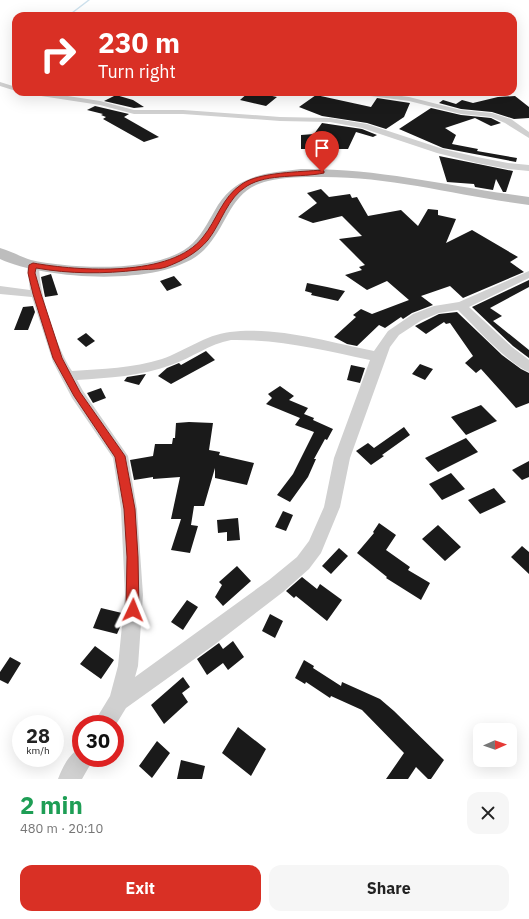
<!DOCTYPE html>
<html lang="en">
<head>
<meta charset="utf-8">
<style>
	body { margin:0; font-family:"IBM Plex Sans",sans-serif; background:#f6f6f6; color:#222; height:100vh; display:flex; flex-direction:column; font-size:15px; white-space:nowrap }
	* { box-sizing:border-box; margin:0 }
	p { font-size:13px; color:#767676 }
	.icon { flex:none; width:22px; height:22px; fill:none; stroke:currentColor; stroke-width:2; stroke-linecap:round; stroke-linejoin:round }
	.map { position:relative; height:779px; overflow:hidden }
	.panel { display:flex; flex-direction:column; background:#fff; flex:1 }
	.panel>* { flex:none }
	.banner { position:absolute; left:12px; top:12px; width:505px; height:84px; border-radius:12px; box-shadow:0 4px 16px #0002; background:#d93025; color:#fff; overflow:hidden }
	.needle { width:26px; rotate:88deg }
	.tools { position:absolute; left:473px; top:723px; display:grid; gap:8px }
	.tools a { display:grid; place-items:center; width:44px; height:44px; border-radius:8px; background:#fff; box-shadow:0 4px 16px #0002; font-size:20px }
	.speed { position:absolute; left:12px; top:715px; display:flex; gap:8px; font-size:20px; font-weight:700; text-align:center }
	.speed>* { display:grid; place-content:center; width:52px; height:52px; border-radius:50%; background:#fff; box-shadow:0 4px 16px #0002; line-height:1 }
	.speed small { font-size:10px; font-weight:400 }
	.speed .limit { border:6px solid #d22; background:#fff; color:#111 }
	.pin { position:absolute; display:grid; place-items:center; width:34px; height:34px; color:#fff; margin:-41px -17px; border-radius:50% 50% 50% 0; rotate:-45deg; box-shadow:0 0 4px #0007 }
	.pin .icon { rotate:45deg }
	.me { position:absolute; width:44px; margin:-22px; rotate:2deg; stroke-linejoin:round; filter:drop-shadow(0 0 3px #0008) }
	.turn { display:flex; align-items:center; gap:14px; height:84px; padding:0 20px; font-size:18px }
	.turn .icon { width:52px; height:52px; stroke-width:2.5 }
	.turn b { display:block; font-size:28px; line-height:34px }
	.round { display:grid; place-items:center; flex:none; width:42px; height:42px; border-radius:12px; background:#f6f6f6 }
	.summary { display:flex; align-items:center; justify-content:space-between; height:68px; padding:0 20px }
	h1 { font-size:24px; font-weight:700; line-height:30px; color:#1e9e55 }
	.action { display:flex; gap:8px; margin-top:auto; padding:8px 20px }
	.action a { flex:1; height:46px; border-radius:12px; background:#d93025; color:#fff; font-size:16px; font-weight:700; line-height:46px; text-align:center }
	.action a+a { background:#f6f6f6; color:#222 }
	.map>svg:first-child { display:block }
</style>
</head>
<body>
<div class="map">
<svg width="529" height="779" viewBox="0 0 529 779">
	<rect width="100%" height="100%" fill="#fff"/>
	<g fill="none" stroke-linecap="round" stroke-linejoin="round">
		<path stroke="#cfe2ee" stroke-width="1.5" d="M68 16 89 0"/>
	</g>
	<path fill="#1a1a1a" d="M249 92H253L277 97 266 106 240 100Z
		M116 95 133 100 144 107 134 108 104 101Z
		M316 95 371 107 377 98 410 103 404 117 386 129 367 123 322 116 299 107Z
		M515 96 529 107V118L514 119 492 112 461 109 439 103 443 100 456 104 462 100 473 103 498 97Z
		M95 106 129 114 124 117 159 137 144 142 103 119 106 117 101 115 103 114 87 110Z
		M431 108 461 115 491 118 501 123 491 126 475 118 445 128 456 135 452 144 478 149 477 151 517 158 516 162 443 148 399 129Z
		M322 123 362 129 377 135 373 137 356 132 348 149H301V135L314 134Z
		M439 156 513 171 506 192H503L496 179 493 190 475 187 474 184 447 182Z
		M321 189 329 197 350 194 352 198 357 197 368 216 401 210 418 226 428 209 438 210V215L456 219 446 243 472 230 518 257 510 262 524 272 463 298 450 286 421 296 433 305 412 313 403 319 401 317 385 328 379 325 357 346 347 344 334 337 356 317 353 315 361 309 372 314 409 300 387 281 367 290 345 275 362 270 359 267 365 265 339 239 362 236 342 216 313 223 298 217 317 203 307 193Z
		M51 274 58 295 45 297 41 277Z
		M174 276 182 285 167 291 160 281Z
		M529 280V287L490 308 502 316 493 321 529 350V358L513 346 472 307Z
		M307 283 327 287 345 291 338 301 311 295 312 293 305 291Z
		M33 306 35 312 28 330H14L23 307Z
		M457 312 502 355 521 369 529 373V403L516 408 481 369 476 373 465 363 473 356 450 323 446 324 444 322 426 334 415 326 439 314Z
		M86 333 95 341 86 347 77 339Z
		M206 351 215 360 171 384 158 376 167 368 179 363 181 365Z
		M420 364 433 369 425 380 412 374Z
		M351 365 365 368 360 383 347 380Z
		M146 374 139 385 124 381 127 377Z
		M280 386 294 396 289 400 308 408 304 414 314 418 313 420 333 429 327 440 325 439 314 459H316L308 477 290 502 277 495 293 474 314 432 295 425 300 418 266 404 272 398 268 394Z
		M101 388 106 398 93 403 87 393Z
		M481 405 497 421 466 435 451 417Z
		M189 422 213 423 209 450 220 452 219 455 254 463 247 485 215 478V468L204 506H194L191 525 198 526 190 553 171 550 181 519H171L180 477 153 479V477L134 480 130 460 153 456 155 444H172L173 438H175L176 423Z
		M404 427 410 435 382 455 384 456 371 465 356 451 368 443 374 448Z
		M466 438 478 452 438 472 425 458Z
		M529 461V477L522 480 512 470Z
		M451 473 465 489 442 500 429 484Z
		M494 488 506 502 480 514 468 500Z
		M283 511 293 515 286 531 275 527Z
		M238 518 240 540 227 541V532L218 533 217 520Z
		M379 523 396 535 386 550 410 567 408 570 430 583 421 600 386 578 387 577 357 553 374 533 373 532Z
		M438 525 461 547 445 561 422 539Z
		M522 546 529 552V574L511 557Z
		M339 548 348 556 331 574 322 566Z
		M237 566 251 581 223 606 215 597 222 585 219 582Z
		M302 577 317 589 320 584 342 600 327 621 296 596 294 598 286 591Z
		M187 600 198 607 183 630 171 622Z
		M101 608 122 613 121 625 117 634 93 628Z
		M270 614 283 621 275 638 262 631Z
		M233 641 244 657 228 670 223 663 207 675 197 659 219 643 223 649Z
		M95 646 114 660 101 679 80 664Z
		M10 657 21 663 8 684 0 680V672Z
		M304 660 314 666 313 668 341 686 342 682 380 699 394 711 444 760 431 779H428L416 767 408 779H386L404 753 362 710 331 696 330 698 306 682 305 684 295 678Z
		M183 677 190 687 182 693 188 702 164 724 151 705Z
		M238 727 266 749 251 776 222 753Z
		M157 741 170 753 152 778 139 766Z
		M181 760 205 766 202 779H177Z"/>
	<g fill="none" stroke-linecap="round" stroke-linejoin="round">
		<path fill="#d0d0d0" fill-rule="evenodd" d="M0 82 16 87V91L0 86Z
			M24 92H42L100 101 134 110H183L280 117 330 118 367 124 443 149 477 157 508 163 529 165V171L508 169 477 163 437 153 362 128 330 122 280 121 183 114H134L100 105 28 94Z
			M351 92H372L409 97 461 110 492 113 511 119 529 132V138L505 123 491 117 461 114 409 101 355 94Z
			M33 262 39 265C39 293 56 347 72 371 102 369 133 368 162 359 185 351 205 335 230 332 276 326 329 342 374 351L388 331 413 314 434 306 459 302 529 271V278L469 307 512 347 529 360V372C511 366 473 325 458 310L439 313 422 320 399 335 390 347 350 458 340 507 321 553 309 569 283 592 214 645 126 708 115 726V724H93L110 696 118 666 125 595 121 509 113 458 72 398 53 362 32 297 0 294V286L30 290 27 265ZM231 340C279 339 324 350 370 360L334 458 324 507 309 541 297 557 269 580 135 677 138 666 143 595 137 509 128 456 83 391 77 380C109 378 141 376 171 365 192 358 209 344 231 340Z
			M81 748V758H94L82 779H58C62 768 70 752 81 748Z"/>
		<path fill="#bdbdbd" fill-rule="evenodd" d="M301 169C380 168 452 187 529 197V205C459 196 390 176 319 177 302 177 284 177 268 181 229 190 229 225 204 250 166 288 46 280 0 259V248C11 251 21 257 31 260 72 269 162 274 193 243 204 232 210 218 218 205 238 174 268 173 301 169Z"/>
	</g>
	<path fill="#d93025" stroke="#8d1f18" d="M322 170 324 171V173C301 178 268 173 247 186 227 198 222 222 208 240 197 253 182 261 166 267 157 270 147 269 138 270 104 274 70 274 36 268L35 273 41 294 62 358 80 392 125 456 135 509 138 557 139 610 137 615 133 616 128 615 126 610 127 557 124 509 115 457 74 396 53 358 33 294 28 273 29 265 33 263C78 271 172 278 203 237 217 220 222 197 242 184 259 172 301 172 322 170Z"/>
</svg>
<div class="tools">
<a><svg class="needle" viewBox="-14 -14 28 28"><path d="M0-13l5 13h-10z" fill="#e53935"/><path d="M0 13l5-13h-10z" fill="#767676"/></svg></a>
</div>
<div class="speed"><div>28<small>km/h</small></div><div class="limit">30</div></div>
<div class="pin" style="left:322px;top:172px;background:#d93025"><svg class="icon" aria-label="arrive" viewBox="0 0 24 24"><path d="M6 21V4h12l-3 4 3 4H6"/></svg></div>
<svg class="me" style="left:133px;top:610px" viewBox="-20 -20 40 40"><path d="M0-17L14 15 0 8-14 15z" fill="#d93025" stroke="#fff" stroke-width="4"/></svg>
<div class="banner">
<div class="turn"><svg class="icon" aria-label="right" viewBox="0 0 24 24"><path d="M7 20v-9h11M14 6l5 5-5 5"/></svg><div><b>230 m</b>Turn right</div></div>
</div>
</div>
<section class="panel">
<div class="summary"><div><h1>2 min</h1><p>480 m · 20:10</p></div><a class="round"><svg class="icon" aria-label="close" viewBox="0 0 24 24"><path d="M6 6l12 12M18 6L6 18"/></svg></a></div>
<div class="action"><a>Exit</a><a>Share</a></div>
</section>
</body>
</html>
